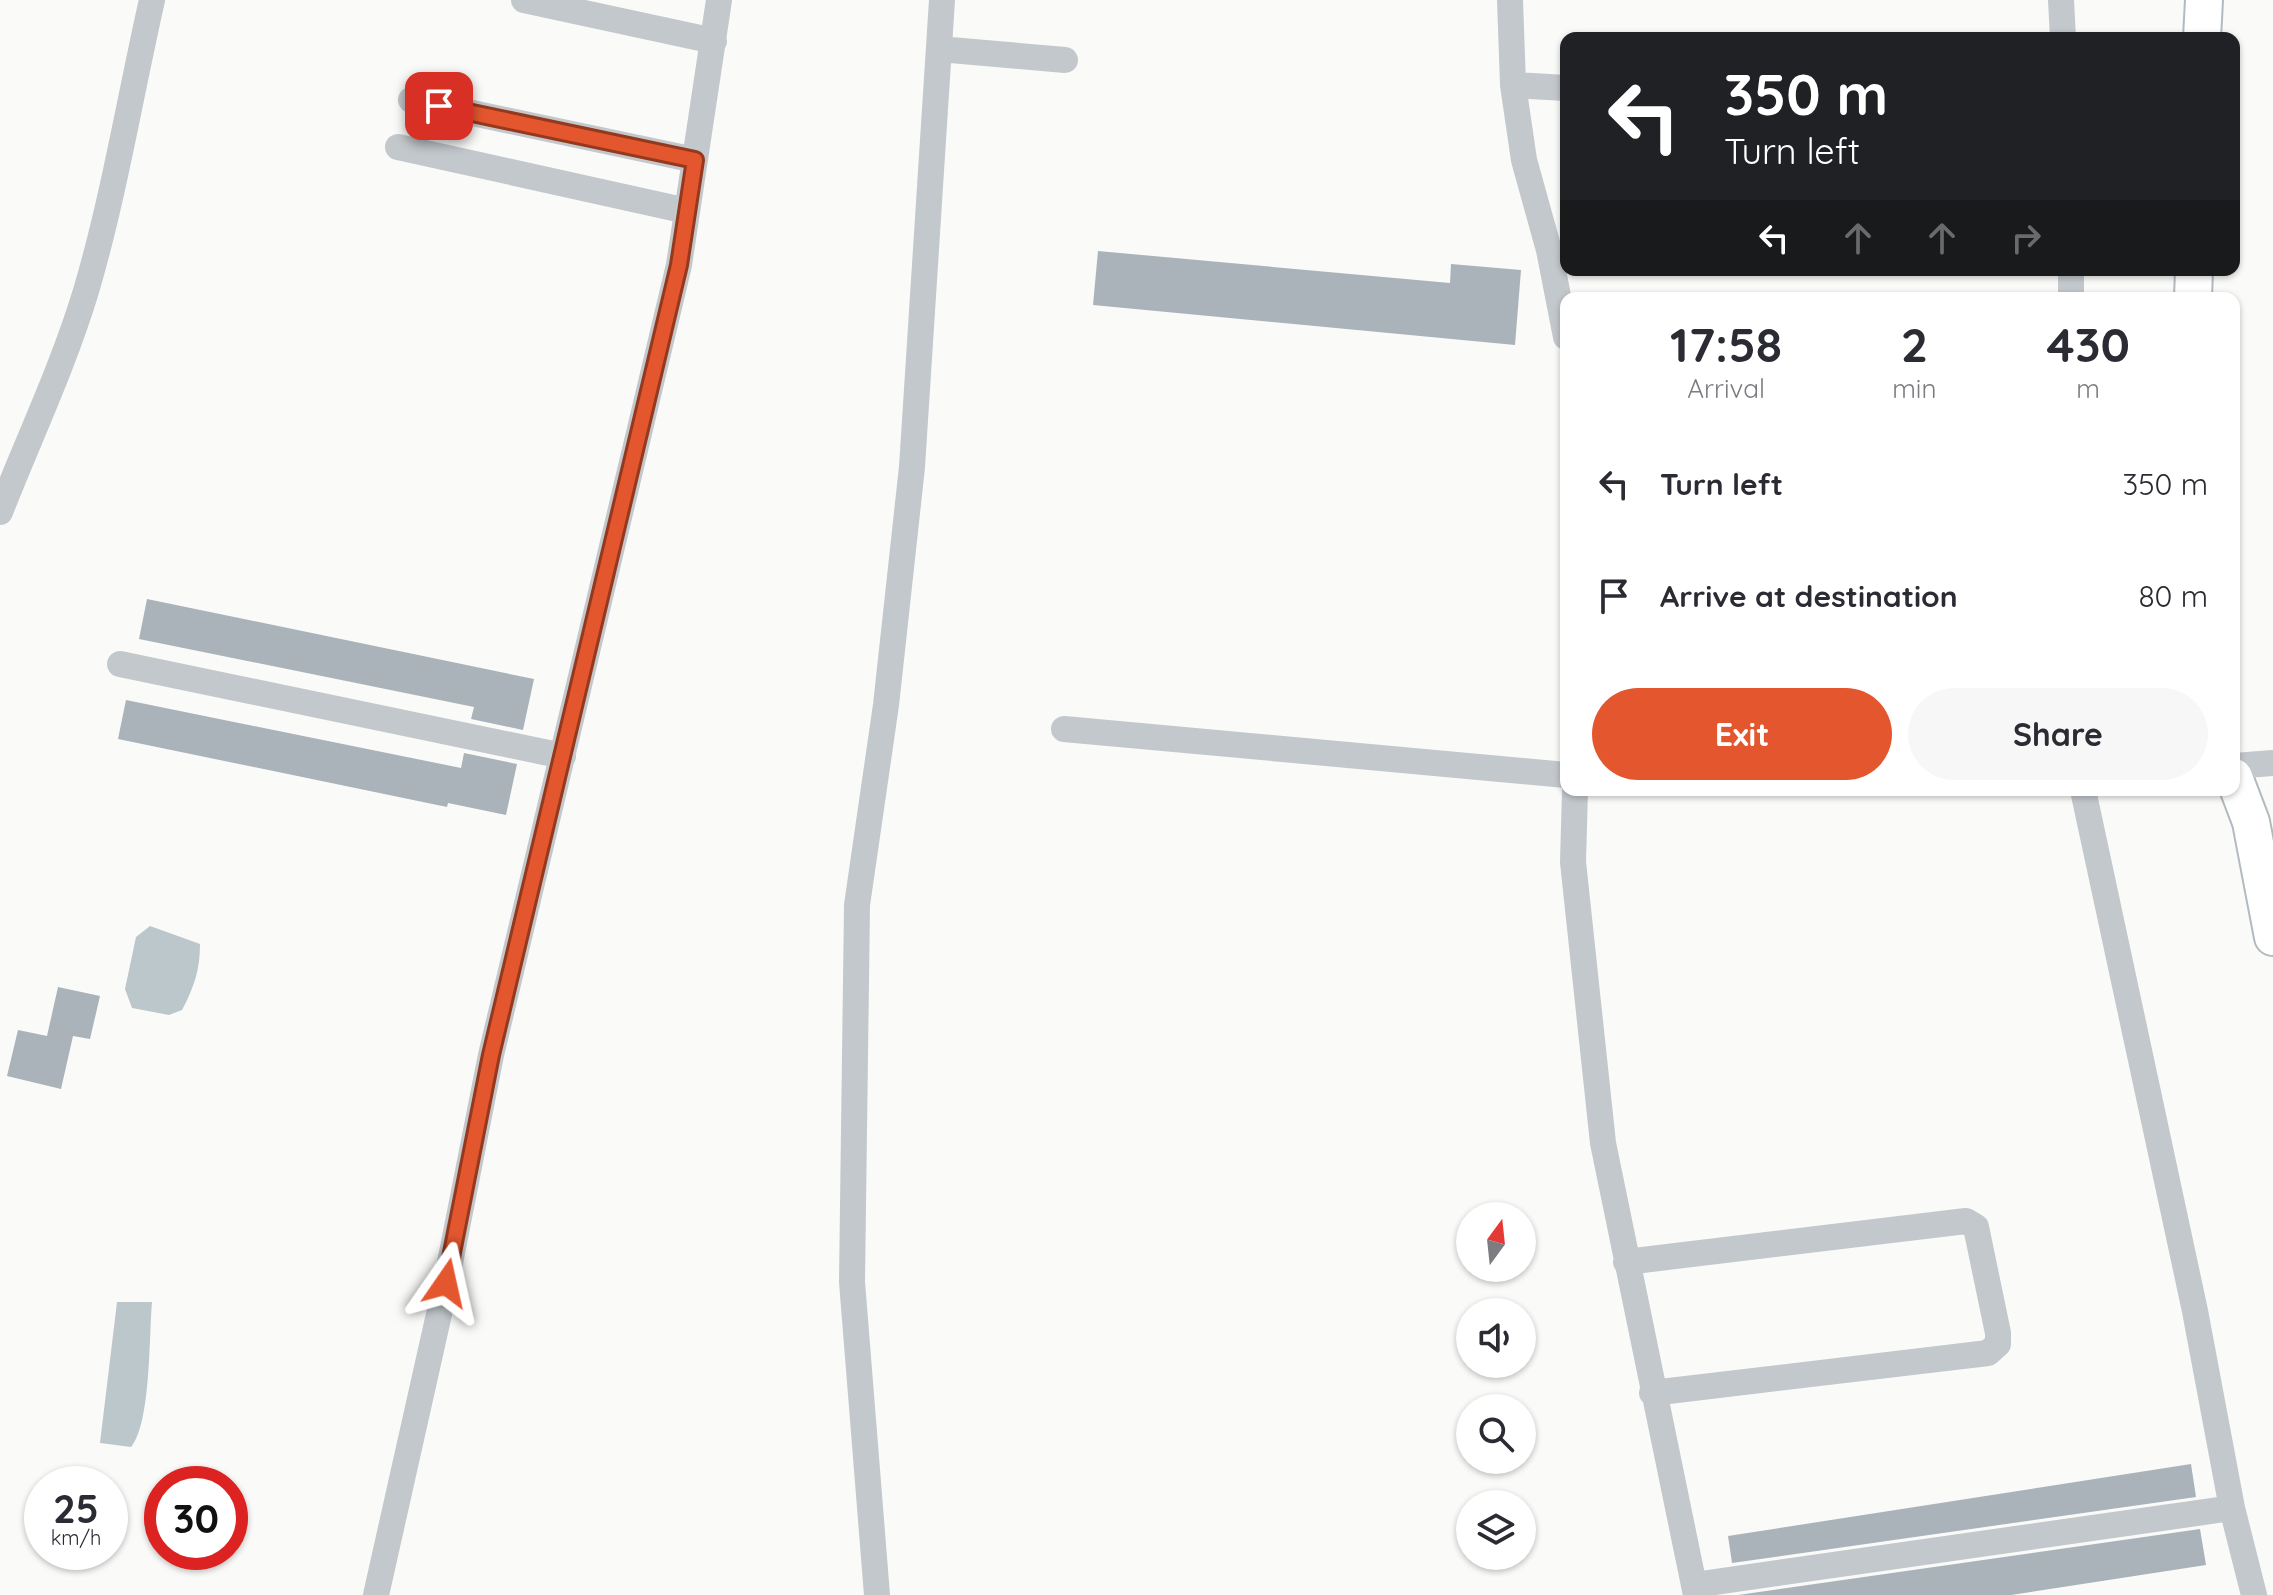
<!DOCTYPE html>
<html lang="en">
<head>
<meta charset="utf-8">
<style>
	body { margin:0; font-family:Quicksand,sans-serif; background:#f7f7f7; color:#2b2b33; height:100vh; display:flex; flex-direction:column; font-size:30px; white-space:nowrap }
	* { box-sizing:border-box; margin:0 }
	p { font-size:26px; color:#7c7c81 }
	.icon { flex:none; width:44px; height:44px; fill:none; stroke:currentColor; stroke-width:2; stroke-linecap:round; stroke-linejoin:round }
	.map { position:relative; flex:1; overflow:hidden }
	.sheet { position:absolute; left:1560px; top:292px; width:680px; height:504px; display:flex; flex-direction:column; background:#fff; border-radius:16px; box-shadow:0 2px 6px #0004 }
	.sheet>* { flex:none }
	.top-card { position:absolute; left:1560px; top:32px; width:680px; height:244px; border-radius:16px; box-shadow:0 2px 6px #0004; background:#202124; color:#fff; overflow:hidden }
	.needle { width:52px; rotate:15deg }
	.fabs { position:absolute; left:1456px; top:1202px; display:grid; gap:16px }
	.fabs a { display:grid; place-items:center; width:80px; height:80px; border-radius:50%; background:#fff; box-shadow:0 2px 6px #0004; font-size:40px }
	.speed { position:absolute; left:24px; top:1466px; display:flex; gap:16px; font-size:40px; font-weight:700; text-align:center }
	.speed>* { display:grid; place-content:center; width:104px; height:104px; border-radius:50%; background:#fff; box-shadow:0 2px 6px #0004; line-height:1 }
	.speed small { font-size:20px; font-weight:400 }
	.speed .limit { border:12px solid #d22; background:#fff; color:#111 }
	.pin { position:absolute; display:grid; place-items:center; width:68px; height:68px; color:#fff; margin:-34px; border-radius:16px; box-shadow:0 4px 12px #0006 }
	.me { position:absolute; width:88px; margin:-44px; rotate:11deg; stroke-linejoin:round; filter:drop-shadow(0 0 6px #0008) }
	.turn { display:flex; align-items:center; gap:28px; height:168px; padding:0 32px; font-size:36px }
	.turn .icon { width:104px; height:104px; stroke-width:2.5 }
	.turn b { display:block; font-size:56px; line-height:68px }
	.lanes { display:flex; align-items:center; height:76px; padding:0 32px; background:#0003; justify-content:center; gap:40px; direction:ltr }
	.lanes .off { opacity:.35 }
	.eta { display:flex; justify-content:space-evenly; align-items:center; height:136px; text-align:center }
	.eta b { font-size:48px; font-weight:700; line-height:56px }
	.button { display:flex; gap:16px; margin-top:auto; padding:16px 32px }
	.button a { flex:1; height:92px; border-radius:48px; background:#e4572e; color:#fff; font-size:32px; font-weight:700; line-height:92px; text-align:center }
	.button a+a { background:#f7f7f7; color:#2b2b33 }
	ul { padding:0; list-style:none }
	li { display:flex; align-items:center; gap:24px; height:112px; padding:0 32px }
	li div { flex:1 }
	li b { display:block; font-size:30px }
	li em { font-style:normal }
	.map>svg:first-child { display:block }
</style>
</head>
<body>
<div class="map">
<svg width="2273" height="1595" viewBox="0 0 2273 1595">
	<rect width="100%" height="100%" fill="#fafaf8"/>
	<path fill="#bbc7cb" d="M150 926 200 944C200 970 194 987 182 1010L169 1015 132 1008 125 989 136 937Z
		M117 1302H152C149 1336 151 1424 131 1447L100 1443Z"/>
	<path fill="#aab3b9" d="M1098 251 1450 283 1451 264 1521 270 1515 345 1093 305Z
		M147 599 534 679 523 730 471 719 474 707 139 639Z
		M126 700 461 768 464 753 517 764 506 815 448 803 447 807 118 739Z
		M58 987 100 996 90 1039 73 1036 61 1089 7 1076 18 1030 47 1036Z
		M2191 1464 2196 1497 1732 1563 1728 1536Z
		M2200 1529 2206 1565 2011 1595H1738Z"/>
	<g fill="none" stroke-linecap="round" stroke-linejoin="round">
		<defs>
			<path id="secondary" d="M2202 38 2204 0
				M2193 298 2194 270
				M2234 777 2251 822 2273 937"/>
		</defs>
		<use href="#secondary" stroke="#b3babf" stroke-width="40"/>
		<path stroke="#c3c8cc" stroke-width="26" d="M524 0 714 41
			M1510 0 1513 85 1524 160 1549 250 1566 337
			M2061 0 2063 38
			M939 49 1065 60
			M1513 85 1566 88
			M411 100 695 160
			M398 147 687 211
			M2071 298V270
			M0 512C29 438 63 367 86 291 114 196 130 97 152 0
			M120 664 563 756
			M1064 729 1566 775
			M2234 766 2273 763
			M1575 790 1573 862 1603 1143 1696 1595
			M2083 790 2195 1311 2232 1508 2254 1595
			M1626 1262 1966 1221 1976 1227 1998 1333V1344L1988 1353 1652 1393
			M1694 1585 2232 1508
			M376 1595 446 1283 491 1055 679 265 719 0
			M877 1595 852 1282 857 905 886 705 912 467 942 0"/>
		<use href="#secondary" stroke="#fff" stroke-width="36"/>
	</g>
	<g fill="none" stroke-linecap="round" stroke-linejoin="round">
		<defs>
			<path id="route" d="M439 106 695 160 679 265 491 1055 446 1283"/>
		</defs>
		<use href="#route" stroke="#94391e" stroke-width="20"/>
		<use href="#route" stroke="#e4572e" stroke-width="14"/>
	</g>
</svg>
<div class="fabs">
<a><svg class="needle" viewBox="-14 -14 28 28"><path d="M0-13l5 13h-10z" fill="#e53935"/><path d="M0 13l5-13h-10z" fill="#7c7c81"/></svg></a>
<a><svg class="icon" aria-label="sound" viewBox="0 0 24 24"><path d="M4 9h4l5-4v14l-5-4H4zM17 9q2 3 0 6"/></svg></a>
<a><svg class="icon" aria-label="search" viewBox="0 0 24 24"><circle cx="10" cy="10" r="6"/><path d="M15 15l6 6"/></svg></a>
<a><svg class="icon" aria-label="layers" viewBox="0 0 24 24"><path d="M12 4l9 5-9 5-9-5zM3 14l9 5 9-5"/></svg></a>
</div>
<div class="speed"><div>25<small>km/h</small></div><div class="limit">30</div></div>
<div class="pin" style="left:439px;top:106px;background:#d93025"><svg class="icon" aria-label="arrive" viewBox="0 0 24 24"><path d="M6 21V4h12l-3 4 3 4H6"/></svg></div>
<svg class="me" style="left:446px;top:1283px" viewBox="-20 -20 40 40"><path d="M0-17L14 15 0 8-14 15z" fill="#e4572e" stroke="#fff" stroke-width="4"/></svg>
<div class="top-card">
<div class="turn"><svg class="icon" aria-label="left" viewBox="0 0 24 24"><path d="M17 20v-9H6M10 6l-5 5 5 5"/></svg><div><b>350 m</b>Turn left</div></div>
<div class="lanes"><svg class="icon" aria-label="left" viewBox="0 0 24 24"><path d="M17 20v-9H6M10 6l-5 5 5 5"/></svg><svg class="icon off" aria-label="ahead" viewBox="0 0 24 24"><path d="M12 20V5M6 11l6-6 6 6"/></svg><svg class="icon off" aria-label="ahead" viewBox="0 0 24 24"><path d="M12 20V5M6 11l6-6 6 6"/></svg><svg class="icon off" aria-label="right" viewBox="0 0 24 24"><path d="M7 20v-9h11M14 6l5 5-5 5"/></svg></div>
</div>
<section class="sheet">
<div class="eta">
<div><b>17:58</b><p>Arrival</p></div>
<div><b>2</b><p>min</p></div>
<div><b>430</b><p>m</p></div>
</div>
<ul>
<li><svg class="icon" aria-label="left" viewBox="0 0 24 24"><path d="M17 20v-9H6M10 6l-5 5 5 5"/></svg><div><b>Turn left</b></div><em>350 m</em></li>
<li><svg class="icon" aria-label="arrive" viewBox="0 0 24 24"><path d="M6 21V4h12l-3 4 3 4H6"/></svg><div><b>Arrive at destination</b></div><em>80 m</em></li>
</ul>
<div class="button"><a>Exit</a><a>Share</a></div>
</section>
</div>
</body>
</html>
